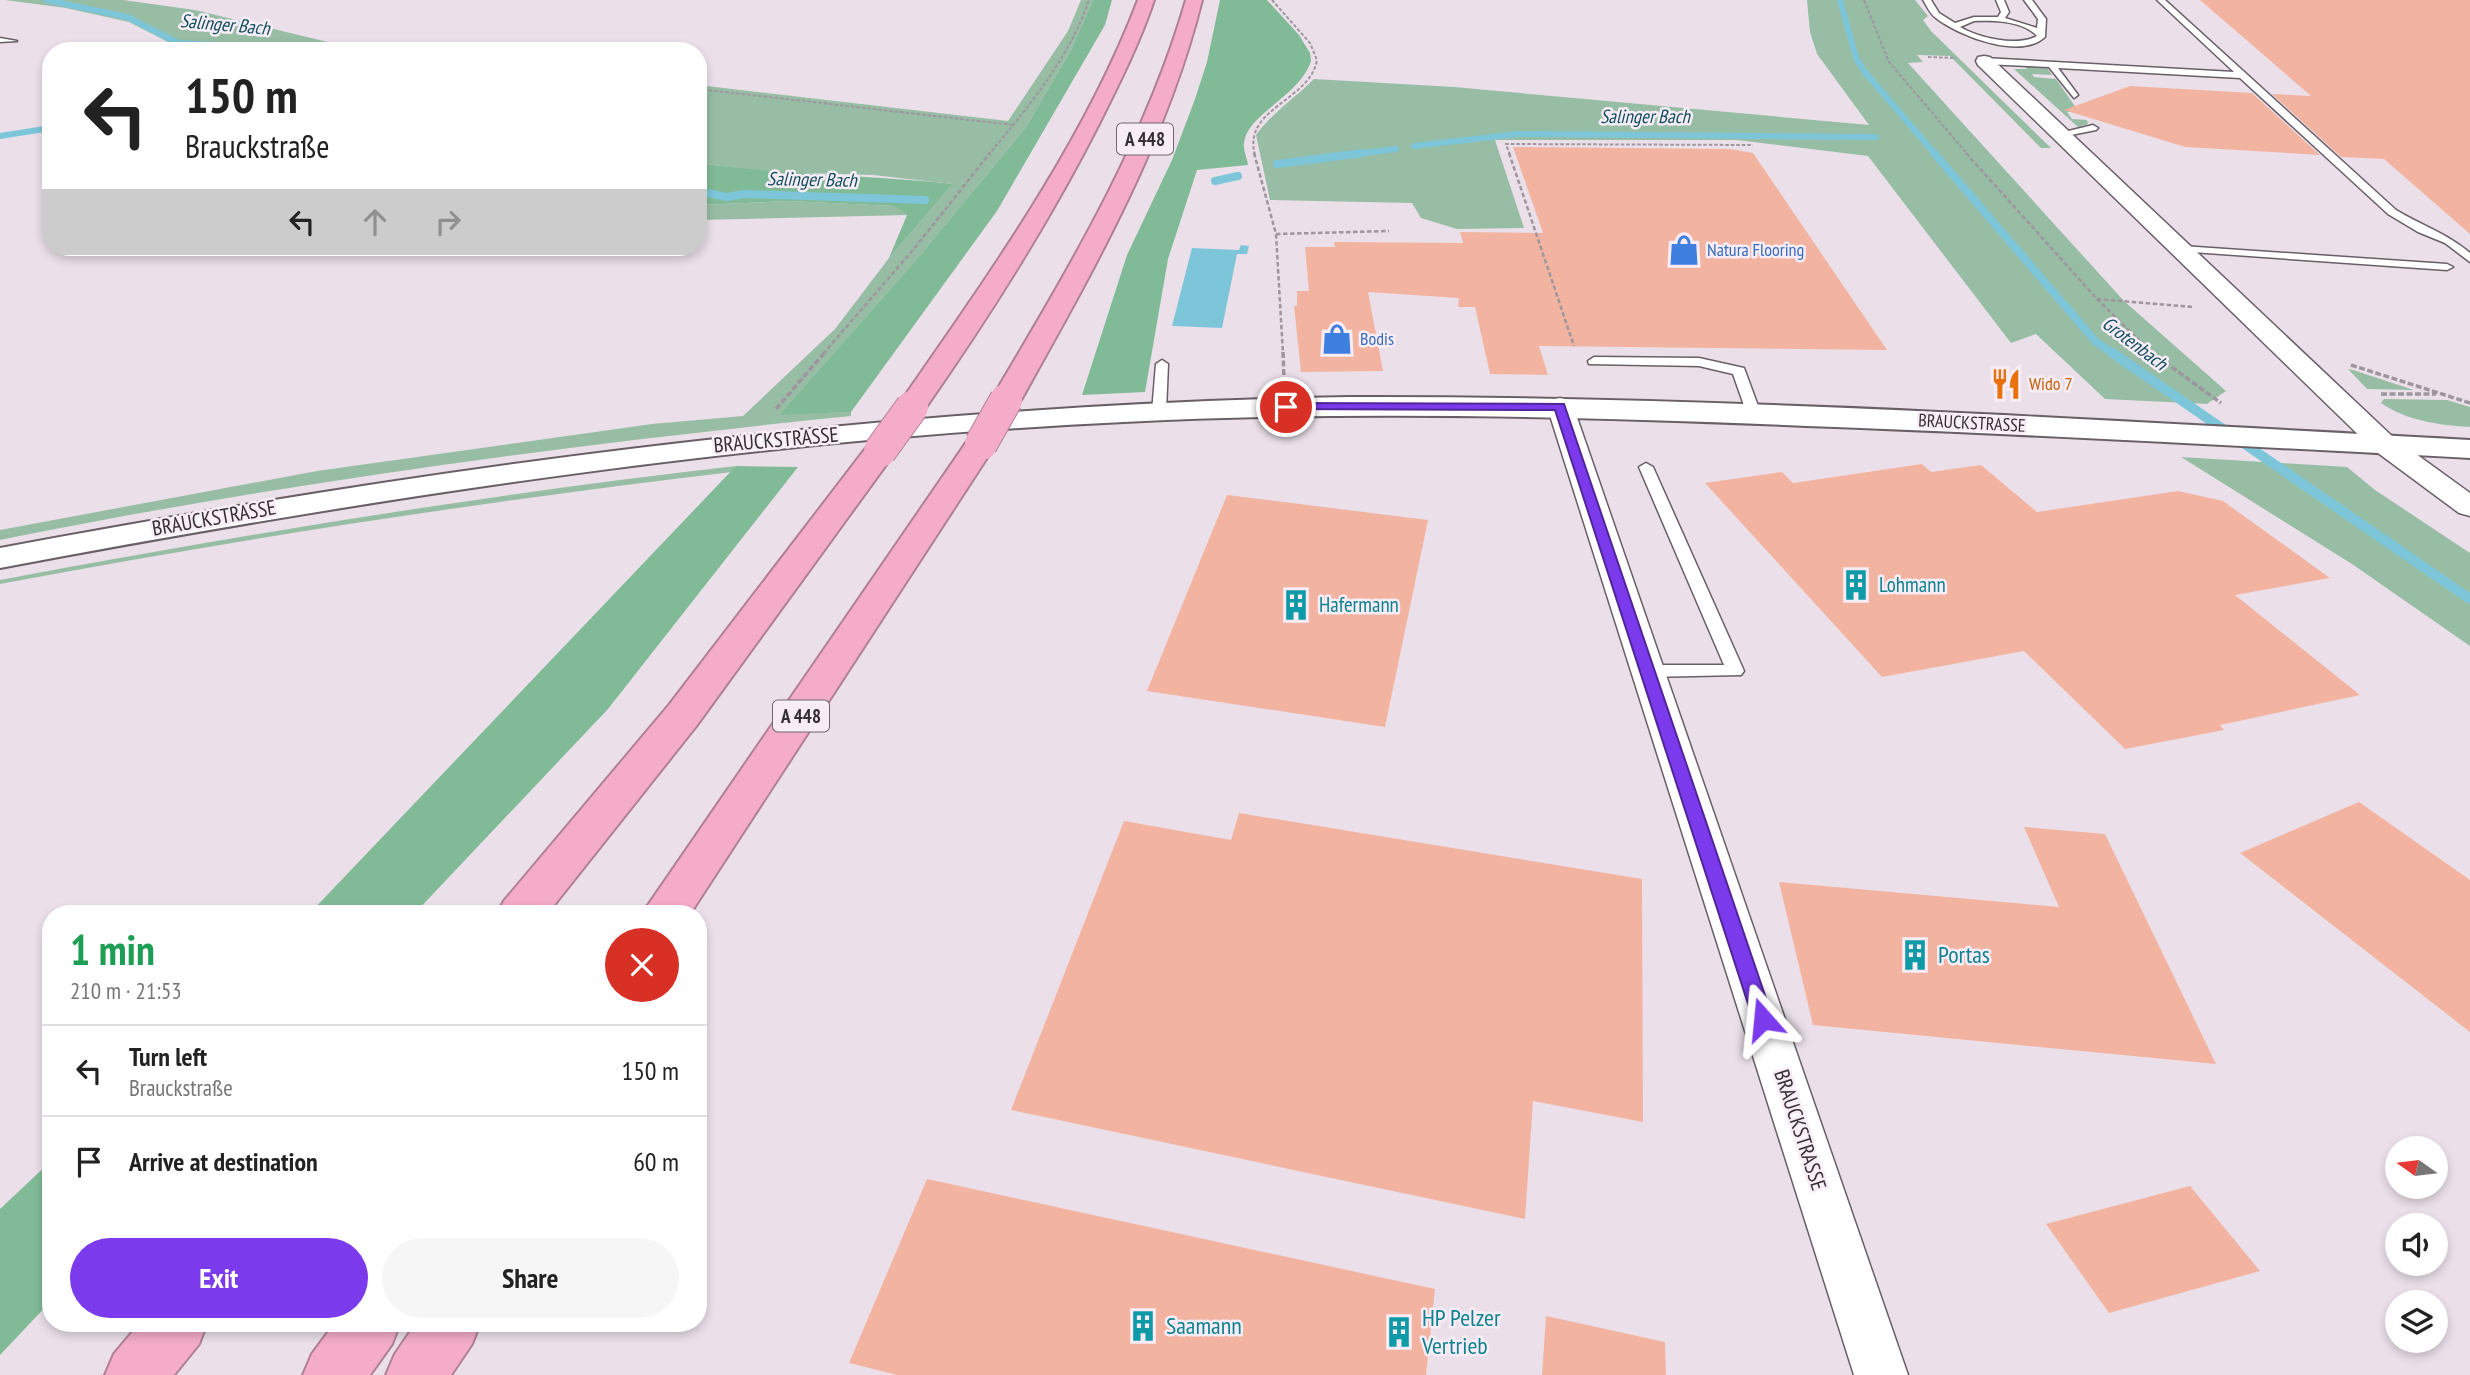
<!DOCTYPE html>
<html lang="en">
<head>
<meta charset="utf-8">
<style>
	body { margin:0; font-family:"PT Sans Narrow",sans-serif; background:#f6f6f6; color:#222; height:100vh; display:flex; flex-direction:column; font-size:26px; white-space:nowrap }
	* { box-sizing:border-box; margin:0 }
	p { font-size:23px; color:#767676 }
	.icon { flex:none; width:38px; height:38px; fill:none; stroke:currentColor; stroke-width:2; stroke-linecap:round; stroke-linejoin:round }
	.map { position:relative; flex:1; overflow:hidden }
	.details { position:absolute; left:42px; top:905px; width:665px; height:427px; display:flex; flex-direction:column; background:#fff; border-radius:28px; box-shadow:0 4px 10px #0003 }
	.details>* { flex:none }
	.top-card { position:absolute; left:42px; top:42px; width:665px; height:214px; border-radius:28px; box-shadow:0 4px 10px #0003; background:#fff; color:#222; overflow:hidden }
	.needle { width:46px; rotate:284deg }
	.tools { position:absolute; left:2385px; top:1136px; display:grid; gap:14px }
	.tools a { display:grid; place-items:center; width:63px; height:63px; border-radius:50%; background:#fff; box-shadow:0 4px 10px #0003; font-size:35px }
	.pin { position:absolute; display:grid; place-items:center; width:60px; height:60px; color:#fff; margin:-30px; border:4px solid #fff; border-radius:50%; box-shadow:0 2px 7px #0007 }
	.me { position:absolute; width:77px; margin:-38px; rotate:342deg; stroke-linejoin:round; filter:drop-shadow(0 0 5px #0008) }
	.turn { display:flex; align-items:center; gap:24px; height:147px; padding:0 28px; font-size:32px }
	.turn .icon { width:91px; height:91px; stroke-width:2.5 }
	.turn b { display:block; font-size:49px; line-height:60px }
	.lanes { display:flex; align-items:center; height:66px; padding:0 28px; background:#0003; justify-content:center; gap:35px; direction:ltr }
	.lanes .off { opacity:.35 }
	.round { display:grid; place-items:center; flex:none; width:74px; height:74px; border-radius:37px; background:#f6f6f6 }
	.headline { display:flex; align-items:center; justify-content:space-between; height:119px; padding:0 28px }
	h1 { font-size:42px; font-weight:700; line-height:52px; color:#1e9e55 }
	.action { display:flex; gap:14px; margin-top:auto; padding:14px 28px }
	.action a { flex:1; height:80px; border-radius:42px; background:#7c3aed; color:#fff; font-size:28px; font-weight:700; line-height:80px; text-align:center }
	.action a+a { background:#f6f6f6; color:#222 }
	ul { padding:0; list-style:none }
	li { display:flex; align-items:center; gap:21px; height:91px; padding:0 28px; border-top:2px solid #e0e0e0 }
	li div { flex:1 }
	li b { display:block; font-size:26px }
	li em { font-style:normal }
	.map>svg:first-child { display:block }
</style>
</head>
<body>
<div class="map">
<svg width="2470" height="1375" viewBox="0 0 2470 1375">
	<rect width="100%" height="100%" fill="#ebe0ea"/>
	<path fill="#98bda5" d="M5 0H123L195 10 336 44 273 50 172 44 129 22 66 8Z
		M1081 0H1093L1071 50 1026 127 916 260 780 414 851 412V416C566 445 281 483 0 540V530L317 471 652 424 743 416 835 329 889 258 953 184 873 175 765 172 698 163V85L1008 121 1068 31Z
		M1807 0H1915L1928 16 1923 20 1931 31 2051 148H2041L1950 56 1917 55 1923 62 1908 63 2124 301 2226 391 2207 404 2105 399 2036 334 2011 343 1868 156 1737 140H1495L1524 228 1457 229 1421 218 1412 203 1270 200 1256 135C1272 113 1295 98 1314 79L1454 87 1869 125 1817 54 1810 32Z
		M2024 65 2046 66 2052 75 2032 74 2034 77 2056 79 2079 112H2067L2072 119 2087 120 2088 124 2078 127 2014 69H2027Z
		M790 201 894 206 908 215 698 220V205Z
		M2348 369 2353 370 2414 390 2367 389Z
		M2384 399 2447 400 2470 407V427C2439 425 2407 421 2381 403Z
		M2181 457 2347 467 2375 490 2470 553V646L2352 564Z
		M736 466 732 472C487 501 243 538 0 584V580C245 534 489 494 736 466Z"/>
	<path fill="#81ba97" d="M1093 0H1112L1105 25 997 211 851 412 779 415 916 260 1026 127 1071 50Z
		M1220 0H1267L1299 35 1310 53 1311 61C1300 96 1247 114 1244 143 1243 150 1247 158 1248 165L1197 170 1168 259 1145 392 1082 395 1127 255 1172 160 1195 99 1207 62Z
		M698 163C783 175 868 175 953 184L889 258 907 215 894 206 790 201 698 205Z
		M736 466 798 467 608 709 415 913H310Z
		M51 1161V1301L0 1355V1209Z"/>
	<path fill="#7dc6da" d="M1241 245 1249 246 1247 254H1237L1222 328 1172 326 1192 248 1239 250Z"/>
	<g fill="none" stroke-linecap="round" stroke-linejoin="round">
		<path stroke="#7dc6da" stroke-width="6" d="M46 0 127 17 178 43 323 51
			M1840 0 1856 58 1864 71 1936 155
			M0 136 51 128
			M1414 146 1518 134 1876 137
			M1349 155 1396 149"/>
		<path stroke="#7dc6da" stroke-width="8" d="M1934 153 2096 342 2114 354
			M1277 164 1363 153
			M1215 181 1238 176
			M698 191 727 197 744 194 925 200"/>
		<path stroke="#7dc6da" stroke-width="10" d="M2111 352 2470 599"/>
	</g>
	<path fill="#f2b4a1" d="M2200 0H2470V234L2384 159 2341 157 2272 94 2311 96Z
		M2130 86 2252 93 2320 155 2185 147 2064 110Z
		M1513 147 1730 149 1753 153 1887 350 1539 346 1548 375 1490 374 1475 307H1458L1459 298 1368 292 1383 371 1301 372 1294 306H1297V291H1309L1305 247H1335L1334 242 1463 243 1460 232 1543 233Z
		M1922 464 1931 472 1981 465 2037 512 2178 491 2223 501 2330 578 2235 595 2360 695 2220 725 2224 730 2125 749 2024 651 1882 677 1705 483 1782 472 1793 483Z
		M1227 495 1428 520 1385 727 1147 691Z
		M2359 802 2470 880V1032L2240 853Z
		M1239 813 1642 879 1643 1122 1533 1101 1525 1219 1011 1110 1124 821 1231 840Z
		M2024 827 2105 834 2216 1064 1813 1025 1779 882 2059 907Z
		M927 1179 1435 1289 1426 1375H897L849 1363Z
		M2190 1186 2260 1271 2109 1313 2046 1224Z
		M1546 1316 1665 1342 1666 1375H1542Z"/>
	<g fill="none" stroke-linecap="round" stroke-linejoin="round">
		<defs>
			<path id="service" d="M1923 0H1931L1939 13 1955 23 1974 17H1998L2001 12 1996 0H2004L2009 12 2005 18 2037 28 2038 19 2024 0H2032L2046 19 2045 37C2020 60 1959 36 1936 18 1930 14 1927 6 1923 0ZM1974 21C1993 20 2024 21 2037 36 2016 47 1979 38 1960 27Z
				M2157 0H2165L2396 210C2421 225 2448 234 2470 253V262L2445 243 2418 232 2388 214 2240 78 2058 68 2078 95 2074 98 2049 67 1984 64 1980 61 1984 58 2234 72Z
				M0 38 17 41 0 42Z
				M2093 125 2098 128 2096 130 2061 137 2056 134Z
				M2182 246 2447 264 2453 267 2447 270 2178 251V247Z
				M1594 357 1699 358 1744 368 1761 414 1754 418 1747 414 1733 374 1699 366 1589 364 1588 361Z
				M1162 360 1168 364 1166 412 1159 416 1152 412 1156 364Z
				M1646 463 1653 467 1744 671 1741 675 1647 677 1638 671 1647 665H1724L1639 467Z"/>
			<path id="minor" d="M1984 56 1990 57 2394 438 2470 493V516L2459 513 2374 450 1978 65 1976 61 1978 57Z
				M1560 398 1570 400 1573 406 1908 1375H1854L1547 406 1550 400Z"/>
			<path id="tertiary" d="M1350 397C1724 396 2097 420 2470 440V458C2258 447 2047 435 1835 427 1598 417 1361 410 1124 422 746 440 372 498 0 568V548C450 464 891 405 1350 397Z"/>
			<path id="motorway" d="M1138 0H1154C1140 42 1120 82 1100 122 1049 223 987 320 922 413L912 416 902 413 897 407C985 280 1083 145 1138 0Z
				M1186 0H1202C1166 144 1093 271 1021 400L1016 406 1006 409 996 406 991 400C1067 271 1144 145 1186 0Z
				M981 435 992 437 996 444 690 914H642L970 437Z
				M880 442 891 444 895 451 891 458 697 725 547 914H497L504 901 669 705 869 444Z
				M140 1323H207L199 1344 174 1375H105L114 1354Z
				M335 1323H400L392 1344 370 1375H303L312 1354Z
				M416 1323H480L472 1344 451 1375H386L395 1354Z"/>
		</defs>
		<use href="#service" stroke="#695f68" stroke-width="3"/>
		<use href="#minor" stroke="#695f68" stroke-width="3"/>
		<use href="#tertiary" stroke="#695f68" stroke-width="4"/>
		<use href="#motorway" stroke="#b08094" stroke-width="4"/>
		<path stroke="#9e969e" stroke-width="2" stroke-dasharray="3.5 2" stroke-linecap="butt" d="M1864 0 1889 62 1968 155
			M1928 57 1956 58
			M698 89 1014 125
			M988 155C1026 111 1071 55 1089 0
			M1255 155C1242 108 1310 101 1317 60L1310 43 1272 0
			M1510 155 1506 144 1753 145"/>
		<path stroke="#9e969e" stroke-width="2.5" stroke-dasharray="4.5 2.5" stroke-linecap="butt" d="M1254 153 1276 234 1283 354
			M1509 153 1574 346
			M1966 153 2097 299 2193 307
			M1276 234 1389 231
			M2097 299 2153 354
			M823 354 913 250 990 153"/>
		<path stroke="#9e969e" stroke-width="3.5" stroke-dasharray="6 2.5" stroke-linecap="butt" d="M1283 352 1284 379
			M2151 352 2221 403
			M2351 365 2470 403
			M2381 394H2436
			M776 409 825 352"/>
		<use href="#service" fill="#fff" fill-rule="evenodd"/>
		<use href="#minor" fill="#fff" fill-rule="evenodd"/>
		<use href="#tertiary" fill="#fff" fill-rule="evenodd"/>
		<use href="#motorway" fill="#f4acc9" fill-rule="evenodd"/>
		<defs>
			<path id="motorway-bridge" d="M981 444 1006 400
				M880 451 912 407"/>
		</defs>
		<use href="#motorway-bridge" stroke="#b08094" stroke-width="34" stroke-linecap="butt"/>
		<use href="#motorway-bridge" stroke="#f4acc9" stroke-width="32"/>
	</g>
	<path fill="#7c3aed" stroke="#51269a" stroke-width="2" d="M1286 403 1564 404 1773 1019 1770 1025 1763 1028 1756 1025 1753 1019 1555 410 1282 409 1280 407Z"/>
	<defs>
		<symbol id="shop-bare" viewBox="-9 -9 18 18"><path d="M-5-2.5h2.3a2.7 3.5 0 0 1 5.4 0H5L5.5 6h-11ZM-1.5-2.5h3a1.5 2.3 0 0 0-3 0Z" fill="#3f7fe0" stroke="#f8edf7" stroke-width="2.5" paint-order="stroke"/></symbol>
		<symbol id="restaurant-bare" viewBox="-9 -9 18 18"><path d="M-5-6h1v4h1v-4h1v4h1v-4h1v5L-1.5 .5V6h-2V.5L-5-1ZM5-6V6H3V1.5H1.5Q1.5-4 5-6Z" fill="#e8710a" stroke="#f8edf7" stroke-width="2.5" paint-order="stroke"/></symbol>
		<symbol id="building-bare" viewBox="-9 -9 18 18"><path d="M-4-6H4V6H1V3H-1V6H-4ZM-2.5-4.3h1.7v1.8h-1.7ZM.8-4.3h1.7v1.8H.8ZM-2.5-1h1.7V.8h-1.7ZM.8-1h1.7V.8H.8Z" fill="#0f9aa8" stroke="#f8edf7" stroke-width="2.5" paint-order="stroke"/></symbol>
	</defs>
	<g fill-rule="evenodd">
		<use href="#shop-bare" x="1662" y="228" width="44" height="44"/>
		<use href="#shop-bare" x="1315" y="317" width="44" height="44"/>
		<use href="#restaurant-bare" x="1984" y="362" width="44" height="44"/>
		<use href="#building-bare" x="1834" y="563" width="44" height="44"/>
		<use href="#building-bare" x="1274" y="583" width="44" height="44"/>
		<use href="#building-bare" x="1893" y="933" width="44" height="44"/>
		<use href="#building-bare" x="1121" y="1304" width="44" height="44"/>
		<use href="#building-bare" x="1377" y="1310" width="44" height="44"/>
	</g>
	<g text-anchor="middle" stroke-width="5" stroke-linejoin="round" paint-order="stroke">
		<g font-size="18" fill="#366cbe" stroke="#f8edf7" text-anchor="start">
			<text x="1707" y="256">Natura Flooring</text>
			<text x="1360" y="345">Bodis</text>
		</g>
		<g font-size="18" fill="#c56008" stroke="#f8edf7" text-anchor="start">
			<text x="2029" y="390">Wido 7</text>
		</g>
		<g font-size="18" fill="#332f33" stroke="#f8edf7">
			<text transform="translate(1972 423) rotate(3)" y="6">BRAUCKSTRASSE</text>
		</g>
		<g font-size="19" font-style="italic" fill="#104f5e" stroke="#f8edf7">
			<text transform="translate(225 24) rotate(5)" y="7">Salinger Bach</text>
			<text x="1645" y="123">Salinger Bach</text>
			<text transform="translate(812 179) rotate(1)" y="7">Salinger Bach</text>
			<text transform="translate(2135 343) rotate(37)" y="7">Grotenbach</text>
		</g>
		<g fill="#f8edf7" stroke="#6e686e" stroke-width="2">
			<rect x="1117" y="123.5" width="56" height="31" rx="5"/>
			<rect x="773" y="700.5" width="56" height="31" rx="5"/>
		</g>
		<g font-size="19" font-weight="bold" fill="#332f33">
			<text x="1145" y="146">A 448</text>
			<text x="801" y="723">A 448</text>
		</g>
		<g font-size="21" fill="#332f33" stroke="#f8edf7">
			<text transform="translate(776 440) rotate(-5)" y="7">BRAUCKSTRASSE</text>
			<text transform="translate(214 518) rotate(-10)" y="7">BRAUCKSTRASSE</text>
			<text transform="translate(1800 1130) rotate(72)" y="7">BRAUCKSTRASSE</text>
		</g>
		<g font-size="21" fill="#0d838f" stroke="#f8edf7" text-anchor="start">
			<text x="1879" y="592">Lohmann</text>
			<text x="1319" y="612">Hafermann</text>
		</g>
		<g font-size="24" fill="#0d838f" stroke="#f8edf7" text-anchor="start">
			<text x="1938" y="963">Portas</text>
			<text x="1422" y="1326">HP Pelzer<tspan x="1422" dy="28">Vertrieb</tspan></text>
			<text x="1166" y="1334">Saamann</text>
		</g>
	</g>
</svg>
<div class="tools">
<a><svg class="needle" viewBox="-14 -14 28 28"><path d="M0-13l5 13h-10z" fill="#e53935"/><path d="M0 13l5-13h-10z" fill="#767676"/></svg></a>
<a><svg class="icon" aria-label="sound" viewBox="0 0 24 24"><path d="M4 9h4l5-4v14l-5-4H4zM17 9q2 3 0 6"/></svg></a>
<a><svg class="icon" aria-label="layers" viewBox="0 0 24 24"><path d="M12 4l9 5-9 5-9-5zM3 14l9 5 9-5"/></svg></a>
</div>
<div class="pin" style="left:1286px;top:407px;background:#d93025"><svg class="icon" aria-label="arrive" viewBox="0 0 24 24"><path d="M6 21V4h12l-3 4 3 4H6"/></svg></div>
<svg class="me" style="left:1763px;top:1019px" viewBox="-20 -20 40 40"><path d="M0-17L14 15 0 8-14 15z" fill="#7c3aed" stroke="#fff" stroke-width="4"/></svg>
<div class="top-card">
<div class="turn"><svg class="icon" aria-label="left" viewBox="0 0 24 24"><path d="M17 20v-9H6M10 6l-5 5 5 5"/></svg><div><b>150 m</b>Brauckstraße</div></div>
<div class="lanes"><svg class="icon" aria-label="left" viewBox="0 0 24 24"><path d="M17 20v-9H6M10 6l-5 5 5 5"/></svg><svg class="icon off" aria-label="ahead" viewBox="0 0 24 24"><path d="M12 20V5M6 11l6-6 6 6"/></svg><svg class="icon off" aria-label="right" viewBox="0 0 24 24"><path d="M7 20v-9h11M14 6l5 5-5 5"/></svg></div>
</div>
<section class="details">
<div class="headline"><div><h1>1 min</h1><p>210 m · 21:53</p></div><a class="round" style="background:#d93025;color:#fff"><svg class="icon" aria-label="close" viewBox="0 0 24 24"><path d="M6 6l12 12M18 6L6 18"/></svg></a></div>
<ul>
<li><svg class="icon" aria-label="left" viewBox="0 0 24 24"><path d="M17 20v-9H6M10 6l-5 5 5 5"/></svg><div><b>Turn left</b><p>Brauckstraße</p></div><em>150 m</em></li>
<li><svg class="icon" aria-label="arrive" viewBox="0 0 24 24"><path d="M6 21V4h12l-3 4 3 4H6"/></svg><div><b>Arrive at destination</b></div><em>60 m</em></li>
</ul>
<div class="action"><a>Exit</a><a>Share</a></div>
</section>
</div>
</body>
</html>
